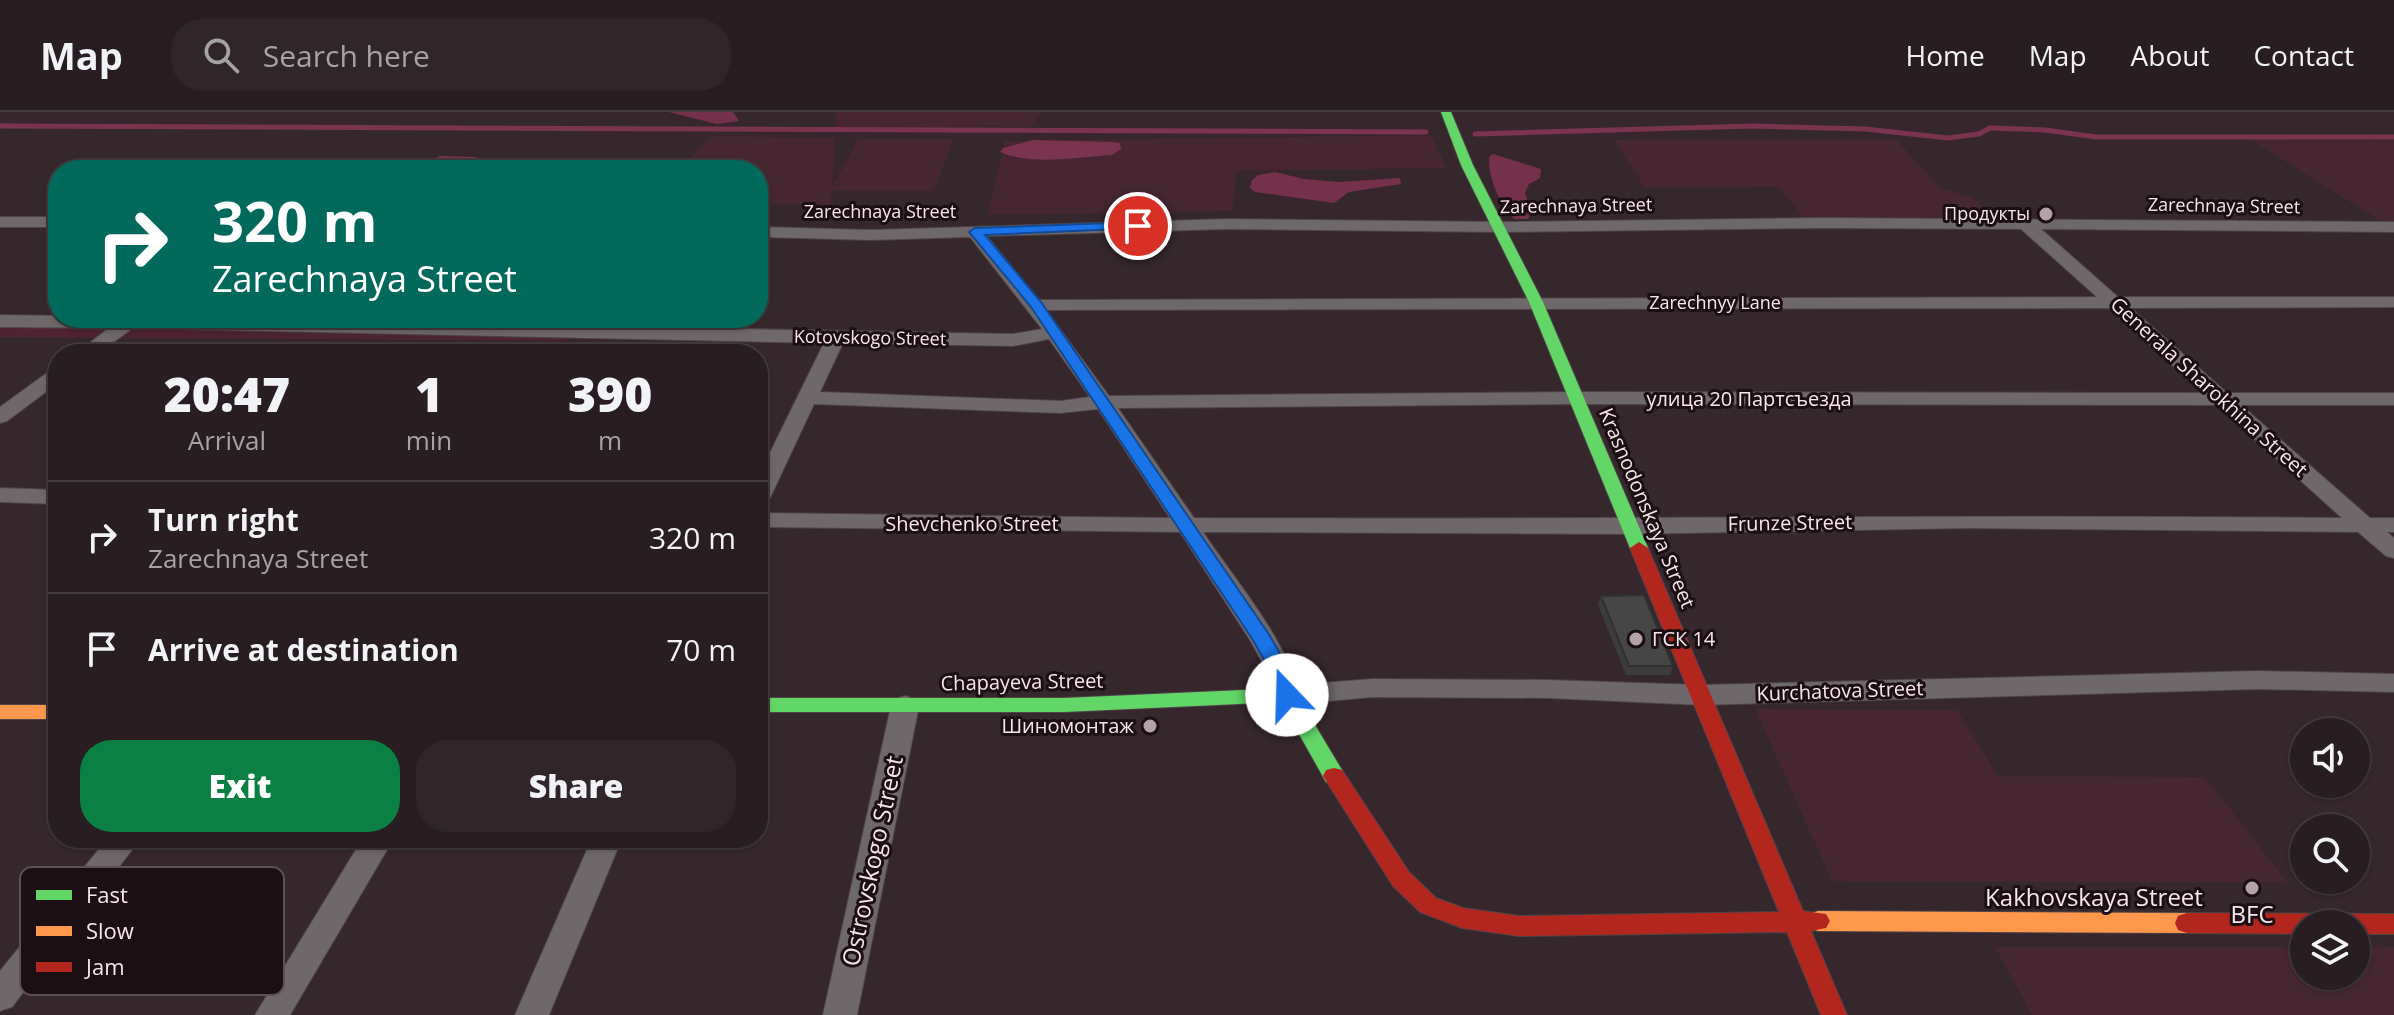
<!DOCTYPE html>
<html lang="en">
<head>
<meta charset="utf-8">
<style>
	body { margin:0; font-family:"Open Sans",sans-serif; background:#30262a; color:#f1f3f6; height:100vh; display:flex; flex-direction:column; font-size:30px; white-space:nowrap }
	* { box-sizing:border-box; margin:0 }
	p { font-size:26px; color:#a5a2a5 }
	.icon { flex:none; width:44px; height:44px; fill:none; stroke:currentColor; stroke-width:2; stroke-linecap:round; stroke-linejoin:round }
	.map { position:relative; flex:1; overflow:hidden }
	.drawer { position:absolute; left:48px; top:232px; width:720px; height:504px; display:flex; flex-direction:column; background:#281d21; border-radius:32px; box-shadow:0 2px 6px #0004,0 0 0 2px #443b3f }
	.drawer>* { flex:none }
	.top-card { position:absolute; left:48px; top:48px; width:720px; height:168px; border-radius:32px; box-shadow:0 2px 6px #0004,0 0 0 2px #443b3f; background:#00695c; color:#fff; overflow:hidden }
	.tools { position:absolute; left:2290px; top:606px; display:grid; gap:16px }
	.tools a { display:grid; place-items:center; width:80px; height:80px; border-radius:50%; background:#281d21; box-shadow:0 2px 6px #0004,0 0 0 2px #443b3f; font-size:40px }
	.pin { position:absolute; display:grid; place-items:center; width:68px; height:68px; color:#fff; margin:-34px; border:4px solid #fff; border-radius:50%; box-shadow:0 2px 8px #0007 }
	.me { position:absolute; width:88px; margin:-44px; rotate:339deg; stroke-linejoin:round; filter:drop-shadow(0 0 6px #0008) }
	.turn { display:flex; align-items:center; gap:28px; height:168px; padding:0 32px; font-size:36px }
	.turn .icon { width:104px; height:104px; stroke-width:2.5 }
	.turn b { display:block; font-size:56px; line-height:68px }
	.eta { display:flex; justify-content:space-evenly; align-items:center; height:136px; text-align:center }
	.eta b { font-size:48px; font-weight:800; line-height:56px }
	.action { display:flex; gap:16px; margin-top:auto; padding:16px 32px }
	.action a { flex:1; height:92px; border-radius:32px; background:#0b8043; color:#fff; font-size:32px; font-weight:800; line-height:92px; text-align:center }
	.action a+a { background:#30262a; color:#f1f3f6 }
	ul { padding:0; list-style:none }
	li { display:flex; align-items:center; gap:24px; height:112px; padding:0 32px; border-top:2px solid #443b3f }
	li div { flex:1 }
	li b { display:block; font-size:30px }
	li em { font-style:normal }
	header { display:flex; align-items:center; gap:48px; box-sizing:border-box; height:112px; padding:0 40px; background:#281d21; border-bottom:2px solid #443b3f }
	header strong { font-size:38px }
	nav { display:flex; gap:44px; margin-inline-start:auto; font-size:28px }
	.search { width:560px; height:72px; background:#30262a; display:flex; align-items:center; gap:20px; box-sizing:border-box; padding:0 28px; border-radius:32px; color:#a5a2a5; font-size:30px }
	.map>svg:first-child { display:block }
</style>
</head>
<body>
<header>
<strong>Map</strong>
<div class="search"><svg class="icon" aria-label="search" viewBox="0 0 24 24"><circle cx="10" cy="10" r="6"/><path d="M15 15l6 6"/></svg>Search here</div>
<nav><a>Home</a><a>Map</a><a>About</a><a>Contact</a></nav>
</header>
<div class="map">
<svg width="2394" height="903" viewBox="0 0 2394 903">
	<rect width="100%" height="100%" fill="#36272c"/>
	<path fill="#462631" d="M835 0H1042L1033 14 837 16Z
		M1431 23 1447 56 1237 59 1232 99 987 103 1005 29Z
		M712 24 835 26 832 76 858 27H954L934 79H832L830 93 758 92V58H678Z
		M2250 27 2394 28V117L2324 74Z
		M1614 28H1897L1940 76 1973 86 1999 108H1806L1779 75 1645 76Z
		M1755 597 1957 598 1998 664 2205 665 2288 771 1832 769Z
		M1995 835H2304V864H2356V835H2394V903H2032Z"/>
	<path fill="#4e2333" d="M0 209 589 221 563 229 0 225Z"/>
	<path fill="#75314b" d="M669 0H733L739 9 717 12Z
		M1493 42 1541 57 1540 66 1529 72 1525 81 1531 101 1528 107H1514C1498 88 1489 69 1489 45Z
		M1275 60 1304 67 1339 70 1400 66 1401 72 1349 80 1334 91 1255 80 1250 76 1252 68 1258 63Z"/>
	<path fill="#7a344f" d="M1033 28 1112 30 1120 31 1121 37 1112 43C1076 45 1033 54 1000 40L1003 36Z
		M440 44 476 45 478 48 465 58H421L426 51Z"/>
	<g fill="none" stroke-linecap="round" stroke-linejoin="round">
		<path stroke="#7a344f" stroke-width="5" d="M0 14 1426 20
			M1475 22 1753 14 1865 17 1948 26 1979 22 1990 16 2045 18 2096 25H2394"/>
		<defs>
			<path id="street" d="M0 105H58V115H0Z
				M1825 106 2394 110V120L2041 117 2118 185H2394V195L2131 196 2227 281H2394V293H2241L2370 406H2394V420H2387L2394 426V446L2386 444 2358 420 1969 416 1630 422 1203 420C1235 468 1279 518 1297 573L1372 567 1548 568 1702 573 2258 559 2394 562V580L2258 577 1702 593 1548 586 1372 585 1287 593 1277 590 1265 555 1250 528 1180 420 758 415V401L1170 406 1098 297 1060 301 814 292 769 388 766 393 758 395V365L824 231 133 216 97 242H75L109 216 0 215V203C334 207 676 217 1013 222L1042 217 970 125 871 128 758 125V115L871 118 1227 107 1499 110ZM1825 116 2021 117 2097 185 1038 188 987 124 1227 117 1499 120ZM2109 196 2203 281 1577 280 1109 284 1046 198ZM1049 227 1090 285 1060 289 820 280 843 231 1013 234ZM1577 292 2217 293 2342 406C1959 402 1577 408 1194 406L1118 296Z
				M58 256V271L7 309 0 311V295L51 258Z
				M0 376 58 378V392L0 390Z
				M905 584 915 587 919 594 857 903H823L891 594 895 587Z
				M108 726H141L12 895 0 899V859Z
				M363 726H394L290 903H255Z
				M592 726H622L549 903H515Z"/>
			<path id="fast" d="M1441 0H1451L1473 53 1543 190 1648 436 1645 440 1639 442 1630 436 1529 190 1461 53Z
				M1287 576 1294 578 1342 658 1345 664 1342 670 1334 672 1326 670 1281 590 1064 600H758V586H1064Z"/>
			<path id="slow" d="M0 593H58V607H0Z
				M1818 799 2187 801 2196 804 2199 811 2196 818 2187 821 1818 819 1810 816 1806 809 1810 802Z"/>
			<path id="jam" d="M1639 430 1648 436 1803 799 1826 802 1830 809 1826 816 1811 819 1847 903H1821L1787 820 1519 824 1462 816 1420 800 1393 774 1323 664 1326 658 1334 656 1342 658 1409 760 1436 786 1463 796 1519 804 1779 800 1630 436Z
				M2187 801 2394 802V822H2356V812H2304V822L2187 821 2178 818 2175 811 2178 804Z"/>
		</defs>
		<use href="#street" stroke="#4f4348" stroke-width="2"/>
		<use href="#fast" stroke="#4f4348" stroke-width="2"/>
		<use href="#slow" stroke="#4f4348" stroke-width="2"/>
		<use href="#jam" stroke="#4f4348" stroke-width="2"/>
		<use href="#street" fill="#6e686a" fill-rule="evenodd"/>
		<use href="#fast" fill="#63d668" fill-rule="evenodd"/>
		<use href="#slow" fill="#ff974d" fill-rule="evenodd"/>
		<use href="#jam" fill="#b3261e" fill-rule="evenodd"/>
	</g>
	<path fill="#3b3c3b" d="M1601 484 1673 554 1670 563H1626L1598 493Z"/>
	<path fill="#454645" stroke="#303130" stroke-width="2" d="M1644 483 1673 554H1629L1601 484Z"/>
	<path fill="#1a73e8" stroke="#114b97" stroke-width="2" d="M1138 110 1142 111V116L985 123 1041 190 1268 521 1288 555 1297 583 1294 588H1280L1268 555 1253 528 1031 195 969 120 975 116Z"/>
	<g fill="#b4a2a8" stroke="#1b0f13" stroke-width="3">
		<circle cx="2046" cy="102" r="8"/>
		<circle cx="1636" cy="527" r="8"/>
		<circle cx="1150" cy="614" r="8"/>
		<circle cx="2252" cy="776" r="8"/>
	</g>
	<g text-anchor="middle" stroke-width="6" stroke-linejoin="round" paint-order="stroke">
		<g font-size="18" fill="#f8e5eb" stroke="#1b0f13">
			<text transform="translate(1576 94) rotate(-1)" y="6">Zarechnaya Street</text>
			<text transform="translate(2224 94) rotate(1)" y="6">Zarechnaya Street</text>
			<text x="880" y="106">Zarechnaya Street</text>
			<text x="1715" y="197">Zarechnyy Lane</text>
			<text transform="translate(870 226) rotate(1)" y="6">Kotovskogo Street</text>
		</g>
		<g font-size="18" fill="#f8e5eb" stroke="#1b0f13" text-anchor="end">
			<text x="2030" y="108">Продукты</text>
		</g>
		<g font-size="20" fill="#f8e5eb" stroke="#1b0f13">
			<text transform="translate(2209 275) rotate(42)" y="7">Generala Sharokhina Street</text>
			<text x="1749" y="294">улица 20 Партсъезда</text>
			<text transform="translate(1647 396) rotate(67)" y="7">Krasnodonskaya Street</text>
			<text transform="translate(1790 411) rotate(-1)" y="7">Frunze Street</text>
			<text x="972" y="419">Shevchenko Street</text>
			<text transform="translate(1022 570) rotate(-1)" y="7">Chapayeva Street</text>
			<text transform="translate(1840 579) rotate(-2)" y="7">Kurchatova Street</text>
		</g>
		<g font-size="20" fill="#f8e5eb" stroke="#1b0f13" text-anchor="start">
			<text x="1652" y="534">ГСК 14</text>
			<text x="1134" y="621" text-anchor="end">Шиномонтаж</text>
		</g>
		<g font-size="24" fill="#f8e5eb" stroke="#1b0f13">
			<text transform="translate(873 749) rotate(-78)" y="8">Ostrovskogo Street</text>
			<text x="2094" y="794">Kakhovskaya Street</text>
		</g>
		<g font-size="24" fill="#f8e5eb" stroke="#1b0f13">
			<text x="2252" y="811">BFC</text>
		</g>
	</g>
	<rect x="20" y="755" width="264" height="128" rx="12" fill="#1b0f13" stroke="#5d4f54" stroke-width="2"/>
	<rect x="36" y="778" width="36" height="10" fill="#63d668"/>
	<rect x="36" y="814" width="36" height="10" fill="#ff974d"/>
	<rect x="36" y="850" width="36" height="10" fill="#b3261e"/>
	<g font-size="22" fill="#f8e5eb">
		<text x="86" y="791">Fast</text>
		<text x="86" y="827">Slow</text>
		<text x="86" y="863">Jam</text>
	</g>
</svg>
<div class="tools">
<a><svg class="icon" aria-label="sound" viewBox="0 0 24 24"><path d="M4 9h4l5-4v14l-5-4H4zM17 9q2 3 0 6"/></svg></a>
<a><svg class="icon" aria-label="search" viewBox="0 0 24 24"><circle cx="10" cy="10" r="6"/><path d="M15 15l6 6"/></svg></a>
<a><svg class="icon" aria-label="layers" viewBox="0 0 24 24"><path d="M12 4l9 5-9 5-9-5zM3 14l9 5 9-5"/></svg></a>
</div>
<div class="pin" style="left:1138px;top:114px;background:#d93025"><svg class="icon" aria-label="arrive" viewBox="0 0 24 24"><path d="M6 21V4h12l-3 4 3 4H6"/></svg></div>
<svg class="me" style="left:1287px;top:583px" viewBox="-20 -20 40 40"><circle r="19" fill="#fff"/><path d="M0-13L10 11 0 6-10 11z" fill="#1a73e8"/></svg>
<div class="top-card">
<div class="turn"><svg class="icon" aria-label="right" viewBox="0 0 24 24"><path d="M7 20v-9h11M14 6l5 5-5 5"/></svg><div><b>320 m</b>Zarechnaya Street</div></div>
</div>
<section class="drawer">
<div class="eta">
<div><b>20:47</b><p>Arrival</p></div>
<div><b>1</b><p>min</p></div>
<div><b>390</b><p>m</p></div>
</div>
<ul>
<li><svg class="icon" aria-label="right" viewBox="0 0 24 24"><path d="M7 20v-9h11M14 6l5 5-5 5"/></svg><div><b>Turn right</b><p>Zarechnaya Street</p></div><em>320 m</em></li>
<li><svg class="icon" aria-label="arrive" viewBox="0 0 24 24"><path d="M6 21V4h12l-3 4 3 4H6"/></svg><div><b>Arrive at destination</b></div><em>70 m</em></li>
</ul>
<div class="action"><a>Exit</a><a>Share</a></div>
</section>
</div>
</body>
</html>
